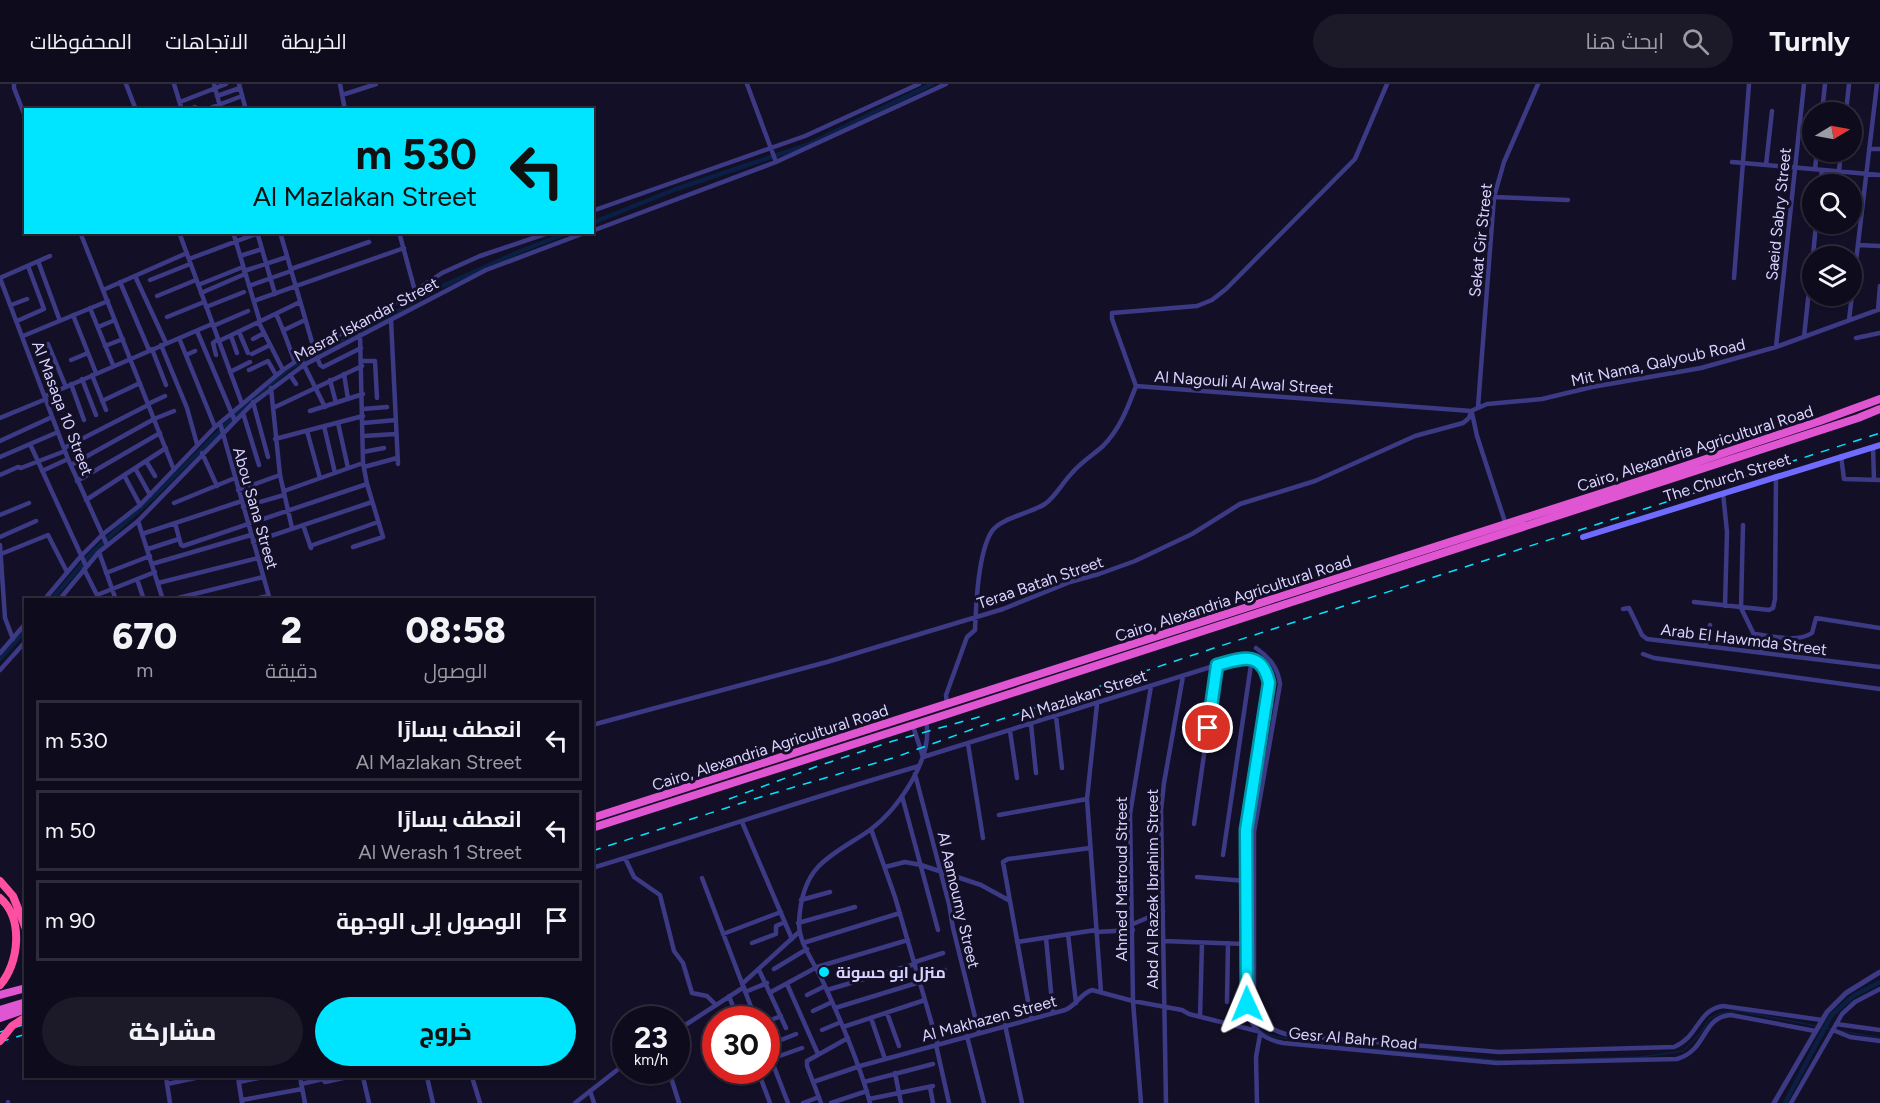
<!DOCTYPE html>
<html lang="ar">
<head>
<meta charset="utf-8">
<style>
	body { margin:0; font-family:Figtree,Cairo,sans-serif; background:#1c1929; color:#f1f3f6; direction:rtl; height:100vh; display:flex; flex-direction:column; font-size:22px; white-space:nowrap }
	* { box-sizing:border-box; margin:0 }
	p { font-size:20px; color:#9b9ba3 }
	.icon { flex:none; width:33px; height:33px; fill:none; stroke:currentColor; stroke-width:2; stroke-linecap:round; stroke-linejoin:round }
	.map { position:relative; flex:1; overflow:hidden; direction:ltr }
	.details { position:absolute; left:24px; top:514px; width:570px; height:480px; display:flex; flex-direction:column; background:#0e0b1c; border-radius:0px; box-shadow:0 2px 4px #0004,0 0 0 2px #2e2b3b; direction:rtl }
	.details>* { flex:none }
	.banner { position:absolute; left:24px; top:24px; width:570px; height:126px; border-radius:0px; box-shadow:0 2px 4px #0004,0 0 0 2px #2e2b3b; direction:rtl; background:#00e5ff; color:#111; overflow:hidden }
	.needle { width:39px; rotate:80deg }
	.controls { position:absolute; left:1802px; top:18px; display:grid; gap:12px }
	.controls a { display:grid; place-items:center; width:60px; height:60px; border-radius:50%; background:#0e0b1c; box-shadow:0 2px 4px #0004,0 0 0 2px #2e2b3b; font-size:30px }
	.speed { position:absolute; left:612px; top:922px; display:flex; gap:12px; font-size:30px; font-weight:700; text-align:center }
	.speed>* { display:grid; place-content:center; width:78px; height:78px; border-radius:50%; background:#0e0b1c; box-shadow:0 2px 4px #0004,0 0 0 2px #2e2b3b; line-height:1 }
	.speed small { font-size:15px; font-weight:400 }
	.speed .limit { border:9px solid #d22; background:#fff; color:#111 }
	.pin { position:absolute; display:grid; place-items:center; width:51px; height:51px; color:#fff; margin:-26px; border:3px solid #fff; border-radius:50%; box-shadow:0 2px 6px #0007 }
	.me { position:absolute; width:66px; margin:-33px; rotate:359deg; stroke-linejoin:round; filter:drop-shadow(0 0 4px #0008) }
	.turn { display:flex; align-items:center; gap:21px; height:126px; padding:0 18px; font-size:27px }
	.turn .icon { width:78px; height:78px; stroke-width:2.5 }
	.turn b { display:block; font-size:42px; line-height:51px }
	.eta { display:flex; justify-content:space-evenly; align-items:center; height:102px; text-align:center }
	.eta b { font-size:36px; font-weight:800; line-height:42px }
	.cta { display:flex; gap:12px; margin-top:auto; padding:12px 18px }
	.cta a { flex:1; height:69px; border-radius:36px; background:#00e5ff; color:#111; font-size:24px; font-weight:800; line-height:69px; text-align:center }
	.cta a+a { background:#1c1929; color:#f1f3f6 }
	ul { padding:0; list-style:none }
	li { display:flex; align-items:center; gap:18px; height:81px; margin:0 12px 9px; padding:0 6px; border:3px solid #2e2b3b; border-radius:0px }
	li div { flex:1 }
	li b { display:block; font-size:22px }
	li em { font-style:normal }
	header { display:flex; align-items:center; gap:36px; box-sizing:border-box; height:84px; padding:0 30px; background:#0e0b1c; border-bottom:2px solid #2e2b3b }
	header strong { font-size:28px }
	nav { display:flex; gap:33px; margin-inline-start:auto; font-size:21px }
	.search { width:420px; height:54px; background:#1c1929; display:flex; align-items:center; gap:15px; box-sizing:border-box; padding:0 21px; border-radius:33px; color:#9b9ba3; font-size:22px }
	.map>svg:first-child { display:block }
</style>
</head>
<body>
<header>
<strong>Turnly</strong>
<div class="search"><svg class="icon" aria-label="search" viewBox="0 0 24 24"><circle cx="10" cy="10" r="6"/><path d="M15 15l6 6"/></svg>ابحث هنا</div>
<nav><a>الخريطة</a><a>الاتجاهات</a><a>المحفوظات</a></nav>
</header>
<div class="map">
<svg width="1880" height="1019" viewBox="0 0 1880 1019">
	<rect width="100%" height="100%" fill="#130f26"/>
	<g fill="none" stroke-linecap="round" stroke-linejoin="round">
		<path stroke="#0a1f44" stroke-width="1.5" d="M1255 940 1263 948 1276 953 1343 962 1506 977
			M1821 943 1831 945
			M1841 947 1880 954
			M1576 975 1641 973 1683 967 1700 950 1710 934 1721 929 1739 927 1816 942"/>
		<path stroke="#0a1f44" stroke-width="4.5" d="M592 139 676 105 807 61 932 0
			M51 516 92 469 156 410 252 315 291 283 372 242 436 205 516 169 569 148
			M0 575 26 545
			M1785 1019 1831 932 1853 912 1880 898"/>
		<path stroke="#3d3a85" stroke-width="4.5" d="M14 0V4L26 35
			M126 0 136 26
			M174 0 182 26
			M214 0 221 26
			M239 0 246 26
			M340 0 345 26
			M747 0 776 78
			M342 11 376 0
			M217 12 240 4
			M180 18 226 0
			M1822 25 1846 28
			M187 26 195 23 198 26
			M205 26 242 12
			M1822 28 1825 0
			M1846 28 1849 0
			M1869 65H1880
			M1732 78 1880 91
			M1766 81 1772 27
			M1815 85 1817 68
			M1839 87 1841 68
			M1820 100 1822 86
			M1494 113 1568 116
			M592 127 805 52 919 0
			M592 147 776 78 946 0
			M80 148 174 386
			M179 148 242 320
			M233 148 260 238
			M257 148 275 210
			M280 148 314 265
			M399 148 415 207
			M1858 161 1880 162
			M240 172 262 165
			M1813 172 1816 140
			M189 175 261 148
			M38 177 60 237
			M291 185 369 158
			M244 187 287 173
			M135 192 166 259
			M0 194 68 375 107 461
			M0 194 50 172
			M1734 194 1749 0
			M150 196 190 180
			M120 198 149 266
			M198 201 243 183
			M249 202 291 187
			M103 206 187 169
			M201 209 245 190
			M157 212 196 196
			M254 217 404 164
			M11 221 27 215
			M206 223 244 208
			M90 224 113 281
			M1878 226 1880 202
			M276 230C284 246 288 261 295 278
			M73 231 96 289
			M167 233 204 218
			M391 236 398 380
			M1849 236 1877 0
			M17 237 44 225 28 182
			M259 239 283 286
			M213 242 248 227
			M98 243 115 236
			M284 246 305 236
			M197 247 235 337
			M239 248 248 269
			M23 252 108 217
			M231 252 237 269
			M1804 253 1812 178
			M179 254 215 343
			M1856 254 1880 249
			M253 255 264 249
			M219 257 300 218
			M48 260 66 303
			M161 261 187 324 197 360
			M105 262 123 255
			M1776 263 1804 0
			M152 265 166 301
			M252 270 270 261
			M186 271 195 267
			M216 271 213 259 218 255
			M317 273 320 281 323 283 361 264
			M71 276 88 269
			M362 277H375L377 314
			M303 279 325 323
			M249 286 268 277 276 291
			M230 288 250 278
			M344 290 348 315
			M92 291 106 326
			M290 291 296 300
			M82 295 96 331
			M330 296 336 319
			M71 300 84 336
			M1136 302 1112 235V229L1197 222 1212 216 1226 205 1355 75 1387 0
			M1136 302 1471 327
			M271 304 280 391 292 444
			M56 307 63 326
			M45 312 212 240
			M102 317 140 299
			M253 318 268 373
			M148 320 165 312
			M1478 323 1494 113 1504 78 1538 0
			M273 324 362 282
			M363 325 387 323
			M310 327 363 310
			M1471 327 1487 320 1542 315 1592 303 1701 284 1776 263 1880 225
			M243 329 259 381
			M1472 329 1477 352 1506 441
			M0 334 46 315
			M220 339 270 516
			M338 339 348 384
			M363 339 396 336
			M324 342 335 389
			M307 347 320 394
			M363 352 396 350
			M275 355 363 332
			M0 357 52 333
			M30 360 86 482
			M1873 363 1874 396
			M64 364 148 321
			M363 368 384 364
			M202 369 217 402
			M1841 372 1844 395 1880 396
			M0 373 58 348
			M146 377 155 392
			M71 381 154 335 174 327
			M364 383 397 374
			M135 384 150 411
			M42 387 68 375
			M0 391 18 383 21 384 65 367
			M124 391 140 421
			M77 397 160 349
			M238 406 280 391
			M284 407 363 379
			M1723 409 1727 448 1725 522
			M86 416 166 364
			M174 419 235 394
			M243 423 284 411
			M0 431 29 419
			M138 437 163 516
			M175 439 181 461 183 462 367 400
			M303 441 311 464
			M1743 441 1741 524 1763 569
			M142 450 242 417
			M0 453 36 437
			M253 458 372 418
			M0 461 5 534 13 555
			M310 462 378 438
			M353 463 383 453 367 400 363 379 360 251
			M148 465 179 455
			M99 468 116 516
			M1 470 48 451 67 488
			M152 480 251 451
			M84 485 97 511 155 488
			M106 489 150 472
			M137 495 144 516
			M158 499 258 474
			M44 516 81 472 102 451 140 421 215 343 283 286 314 265 409 211 442 189 480 172 551 148
			M59 516 99 468 138 437 253 319 304 281 486 186 587 148
			M170 516 263 493
			M249 516 268 512
			M1694 518 1769 526 1773 524 1775 515 1776 392
			M1623 525 1629 524 1642 551 1647 555 1880 583
			M1754 550C1772 552 1797 559 1812 549L1816 534 1880 544
			M1706 562 1710 541
			M1256 564C1270 574 1278 584 1280 600L1254 748V911C1256 934 1268 947 1290 951L1499 968 1674 963C1699 953 1697 926 1723 922L1822 936
			M0 569 26 539
			M1643 570 1654 574 1880 605
			M0 586 26 557
			M1097 620 1087 715 1101 908
			M947 621 946 611 967 553 975 546C976 521 978 468 992 447 1001 434 1031 429 1045 420 1056 412 1063 398 1072 389 1081 378 1093 371 1103 362 1120 345 1128 323 1136 302
			M1056 632 1062 684
			M1031 640 1036 689
			M592 641 827 578 1003 525 1070 498 1099 490 1135 477 1192 450 1240 420 1315 397 1415 352 1463 339 1469 334 1471 327
			M913 642 923 673
			M1010 647 1017 694
			M968 660 983 754
			M923 673 1217 581C1242 574 1262 566 1269 599L1246 746 1247 920C1249 943 1261 955 1283 959L1497 979 1677 975C1708 966 1701 933 1731 931L1815 947
			M915 690 949 820 953 844 979 949
			M902 712 938 846
			M999 731 1087 715
			M742 738 792 855
			M1194 740 1217 581
			M871 745 895 813 938 961
			M1223 771 1252 574
			M625 774 634 793 660 811 674 867 683 879 692 909 707 912 716 921
			M885 783 905 778 921 781 981 801 1010 817
			M592 784C702 751 809 714 919 682
			M1197 793 1246 797
			M702 794 756 936
			M801 816 830 808
			M798 839 855 823
			M1133 840 1163 827
			M1096 848 1133 846
			M723 850 781 828
			M1068 850 1076 919
			M1046 854 1053 929
			M1163 857 1245 860
			M1017 858 1096 846
			M752 859 776 850V842L785 838
			M803 859 900 829
			M915 878 943 869
			M774 885 807 865
			M759 886 786 944
			M919 894 945 886
			M742 900 799 848
			M787 900 818 970
			M827 906 915 880
			M745 908 767 899
			M771 908 817 883 908 856
			M807 911 825 902
			M729 912 738 936
			M1227 918 1228 859
			M835 924 920 898
			M813 927 832 918
			M887 929 899 962
			M1200 933 1202 859
			M871 934 885 975
			M1031 934 1003 778 1008 775 1090 764
			M766 938 781 932
			M1836 940 1880 946
			M1005 941 1022 1019
			M843 943 925 916
			M822 946 841 938
			M1833 946 1850 953 1880 957
			M676 947 744 903
			M967 952 984 1019
			M936 961 949 1019
			M766 962 788 1019
			M766 962 796 950
			M771 975 802 964
			M669 987 679 1019
			M758 987 770 1019
			M895 989 901 1019
			M166 993 170 1019
			M238 993 242 1019
			M300 993 305 1019
			M363 993 369 1019
			M427 993 433 1019
			M472 993 480 1019
			M239 998 263 993
			M813 998 860 982 1065 926C1076 922 1080 910 1092 906L1133 917 1182 926 1189 930 1257 947
			M864 998 933 980
			M167 1000 200 993
			M301 1000 323 995 325 998 348 993
			M930 1003 933 1019
			M590 1007 594 1019
			M869 1015 933 1002
			M242 1016 302 1005
			M8 1018V1019
			M575 1019 626 979
			M803 1019 819 1013
			M821 1019 807 982V977L848 954
			M831 1019 867 1007
			M870 1019C859 978 842 939 824 900 816 881 798 859 799 838 800 818 804 798 818 783 832 768 853 758 870 746 898 725 934 674 926 637
			M1141 1019 1133 917 1130 730 1151 602
			M1166 1019 1161 726 1164 699 1183 592
			M1257 1019 1256 973 1260 951
			M1791 1019 1842 930 1855 918 1880 905"/>
		<path stroke="#3d3a85" stroke-width="5" d="M1774 1019 1827 928 1846 909 1880 888"/>
		<path stroke="#6f6bff" stroke-width="6" d="M1583 453 1880 361"/>
		<path stroke="#e055d1" stroke-width="8" d="M592 734 1655 392 1820 337 1880 315
			M592 744 926 637 1858 334 1880 325
			M0 911 26 904
			M0 926 26 918
			M0 934 26 925"/>
		<path stroke="#ff4fa3" stroke-width="8" d="M0 797 13 812 26 845
			M0 814C24 834 19 880 0 901"/>
		<path stroke="#00e5ff" stroke-width="1.5" stroke-dasharray="9 8" stroke-linecap="butt" d="M729 715 818 682 893 657 986 631
			M592 767 754 715 896 673 984 641 1214 564 1880 349
			M0 948 26 940
			M0 958 26 950"/>
		<path stroke="#ff4fa3" stroke-width="8" d="M0 957 12 942 26 933"/>
	</g>
	<g fill="none" stroke-linecap="round" stroke-linejoin="round">
		<defs>
			<path id="route" d="M1208 644 1217 581C1242 574 1262 566 1269 599L1246 746 1247 920"/>
		</defs>
		<use href="#route" stroke="#0095a6" stroke-width="15"/>
		<use href="#route" stroke="#00e5ff" stroke-width="10"/>
	</g>
	<circle fill="#00e5ff" stroke="#130f26" stroke-width="2" cx="824" cy="888" r="6"/>
	<g text-anchor="middle" stroke-width="6" stroke-linejoin="round" paint-order="stroke">
		<g font-size="16" fill="#d9d4ff" stroke="#130f26">
			<text transform="translate(1778 130) rotate(-84)" y="6">Saeid Sabry Street</text>
			<text transform="translate(1480 156) rotate(-84)" y="6">Sekat Gir Street</text>
			<text transform="translate(366 235) rotate(-28)" y="6">Masraf Iskandar Street</text>
			<text transform="translate(1658 278) rotate(-12)" y="6">Mit Nama, Qalyoub Road</text>
			<text transform="translate(1244 298) rotate(4)" y="6">Al Nagouli Al Awal Street</text>
			<text transform="translate(63 324) rotate(69)" y="6">Al Masaqa 10 Street</text>
			<text transform="translate(1695 364) rotate(-18)" y="6">Cairo, Alexandria Agricultural Road</text>
			<text transform="translate(1727 393) rotate(-17)" y="6">The Church Street</text>
			<text transform="translate(256 424) rotate(74)" y="6">Abou Sana Street</text>
			<text transform="translate(1040 498) rotate(-19)" y="6">Teraa Batah Street</text>
			<text transform="translate(1233 514) rotate(-18)" y="6">Cairo, Alexandria Agricultural Road</text>
			<text transform="translate(1744 555) rotate(7)" y="6">Arab El Hawmda Street</text>
			<text transform="translate(1083 611) rotate(-18)" y="6">Al Mazlakan Street</text>
			<text transform="translate(770 663) rotate(-18)" y="6">Cairo, Alexandria Agricultural Road</text>
			<text transform="translate(1121 795) rotate(-90)" y="6">Ahmed Matroud Street</text>
			<text transform="translate(1152 805) rotate(-90)" y="6">Abd Al Razek Ibrahim Street</text>
			<text transform="translate(959 816) rotate(77)" y="6">Al Aamoumy Street</text>
			<text transform="translate(989 934) rotate(-15)" y="6">Al Makhazen Street</text>
			<text transform="translate(1353 954) rotate(5)" y="6">Gesr Al Bahr Road</text>
		</g>
		<g font-size="16" font-weight="bold" fill="#d9d4ff" stroke="#130f26" text-anchor="start">
			<text x="836" y="894">منزل ابو حسونة</text>
		</g>
	</g>
</svg>
<div class="controls">
<a><svg class="needle" viewBox="-14 -14 28 28"><path d="M0-13l5 13h-10z" fill="#e53935"/><path d="M0 13l5-13h-10z" fill="#9b9ba3"/></svg></a>
<a><svg class="icon" aria-label="search" viewBox="0 0 24 24"><circle cx="10" cy="10" r="6"/><path d="M15 15l6 6"/></svg></a>
<a><svg class="icon" aria-label="layers" viewBox="0 0 24 24"><path d="M12 4l9 5-9 5-9-5zM3 14l9 5 9-5"/></svg></a>
</div>
<div class="speed"><div>23<small>km/h</small></div><div class="limit">30</div></div>
<div class="pin" style="left:1208px;top:644px;background:#d93025"><svg class="icon" aria-label="arrive" viewBox="0 0 24 24"><path d="M6 21V4h12l-3 4 3 4H6"/></svg></div>
<svg class="me" style="left:1247px;top:920px" viewBox="-20 -20 40 40"><path d="M0-17L14 15 0 8-14 15z" fill="#00e5ff" stroke="#fff" stroke-width="4"/></svg>
<div class="banner">
<div class="turn"><svg class="icon" aria-label="left" viewBox="0 0 24 24"><path d="M17 20v-9H6M10 6l-5 5 5 5"/></svg><div><b>530 m</b>Al Mazlakan Street</div></div>
</div>
<section class="details">
<div class="eta">
<div><b>08:58</b><p>الوصول</p></div>
<div><b>2</b><p>دقيقة</p></div>
<div><b>670</b><p>m</p></div>
</div>
<ul>
<li><svg class="icon" aria-label="left" viewBox="0 0 24 24"><path d="M17 20v-9H6M10 6l-5 5 5 5"/></svg><div><b>انعطف يسارًا</b><p>Al Mazlakan Street</p></div><em>530 m</em></li>
<li><svg class="icon" aria-label="left" viewBox="0 0 24 24"><path d="M17 20v-9H6M10 6l-5 5 5 5"/></svg><div><b>انعطف يسارًا</b><p>Al Werash 1 Street</p></div><em>50 m</em></li>
<li><svg class="icon" aria-label="arrive" viewBox="0 0 24 24"><path d="M6 21V4h12l-3 4 3 4H6"/></svg><div><b>الوصول إلى الوجهة</b></div><em>90 m</em></li>
</ul>
<div class="cta"><a>خروج</a><a>مشاركة</a></div>
</section>
</div>
</body>
</html>
